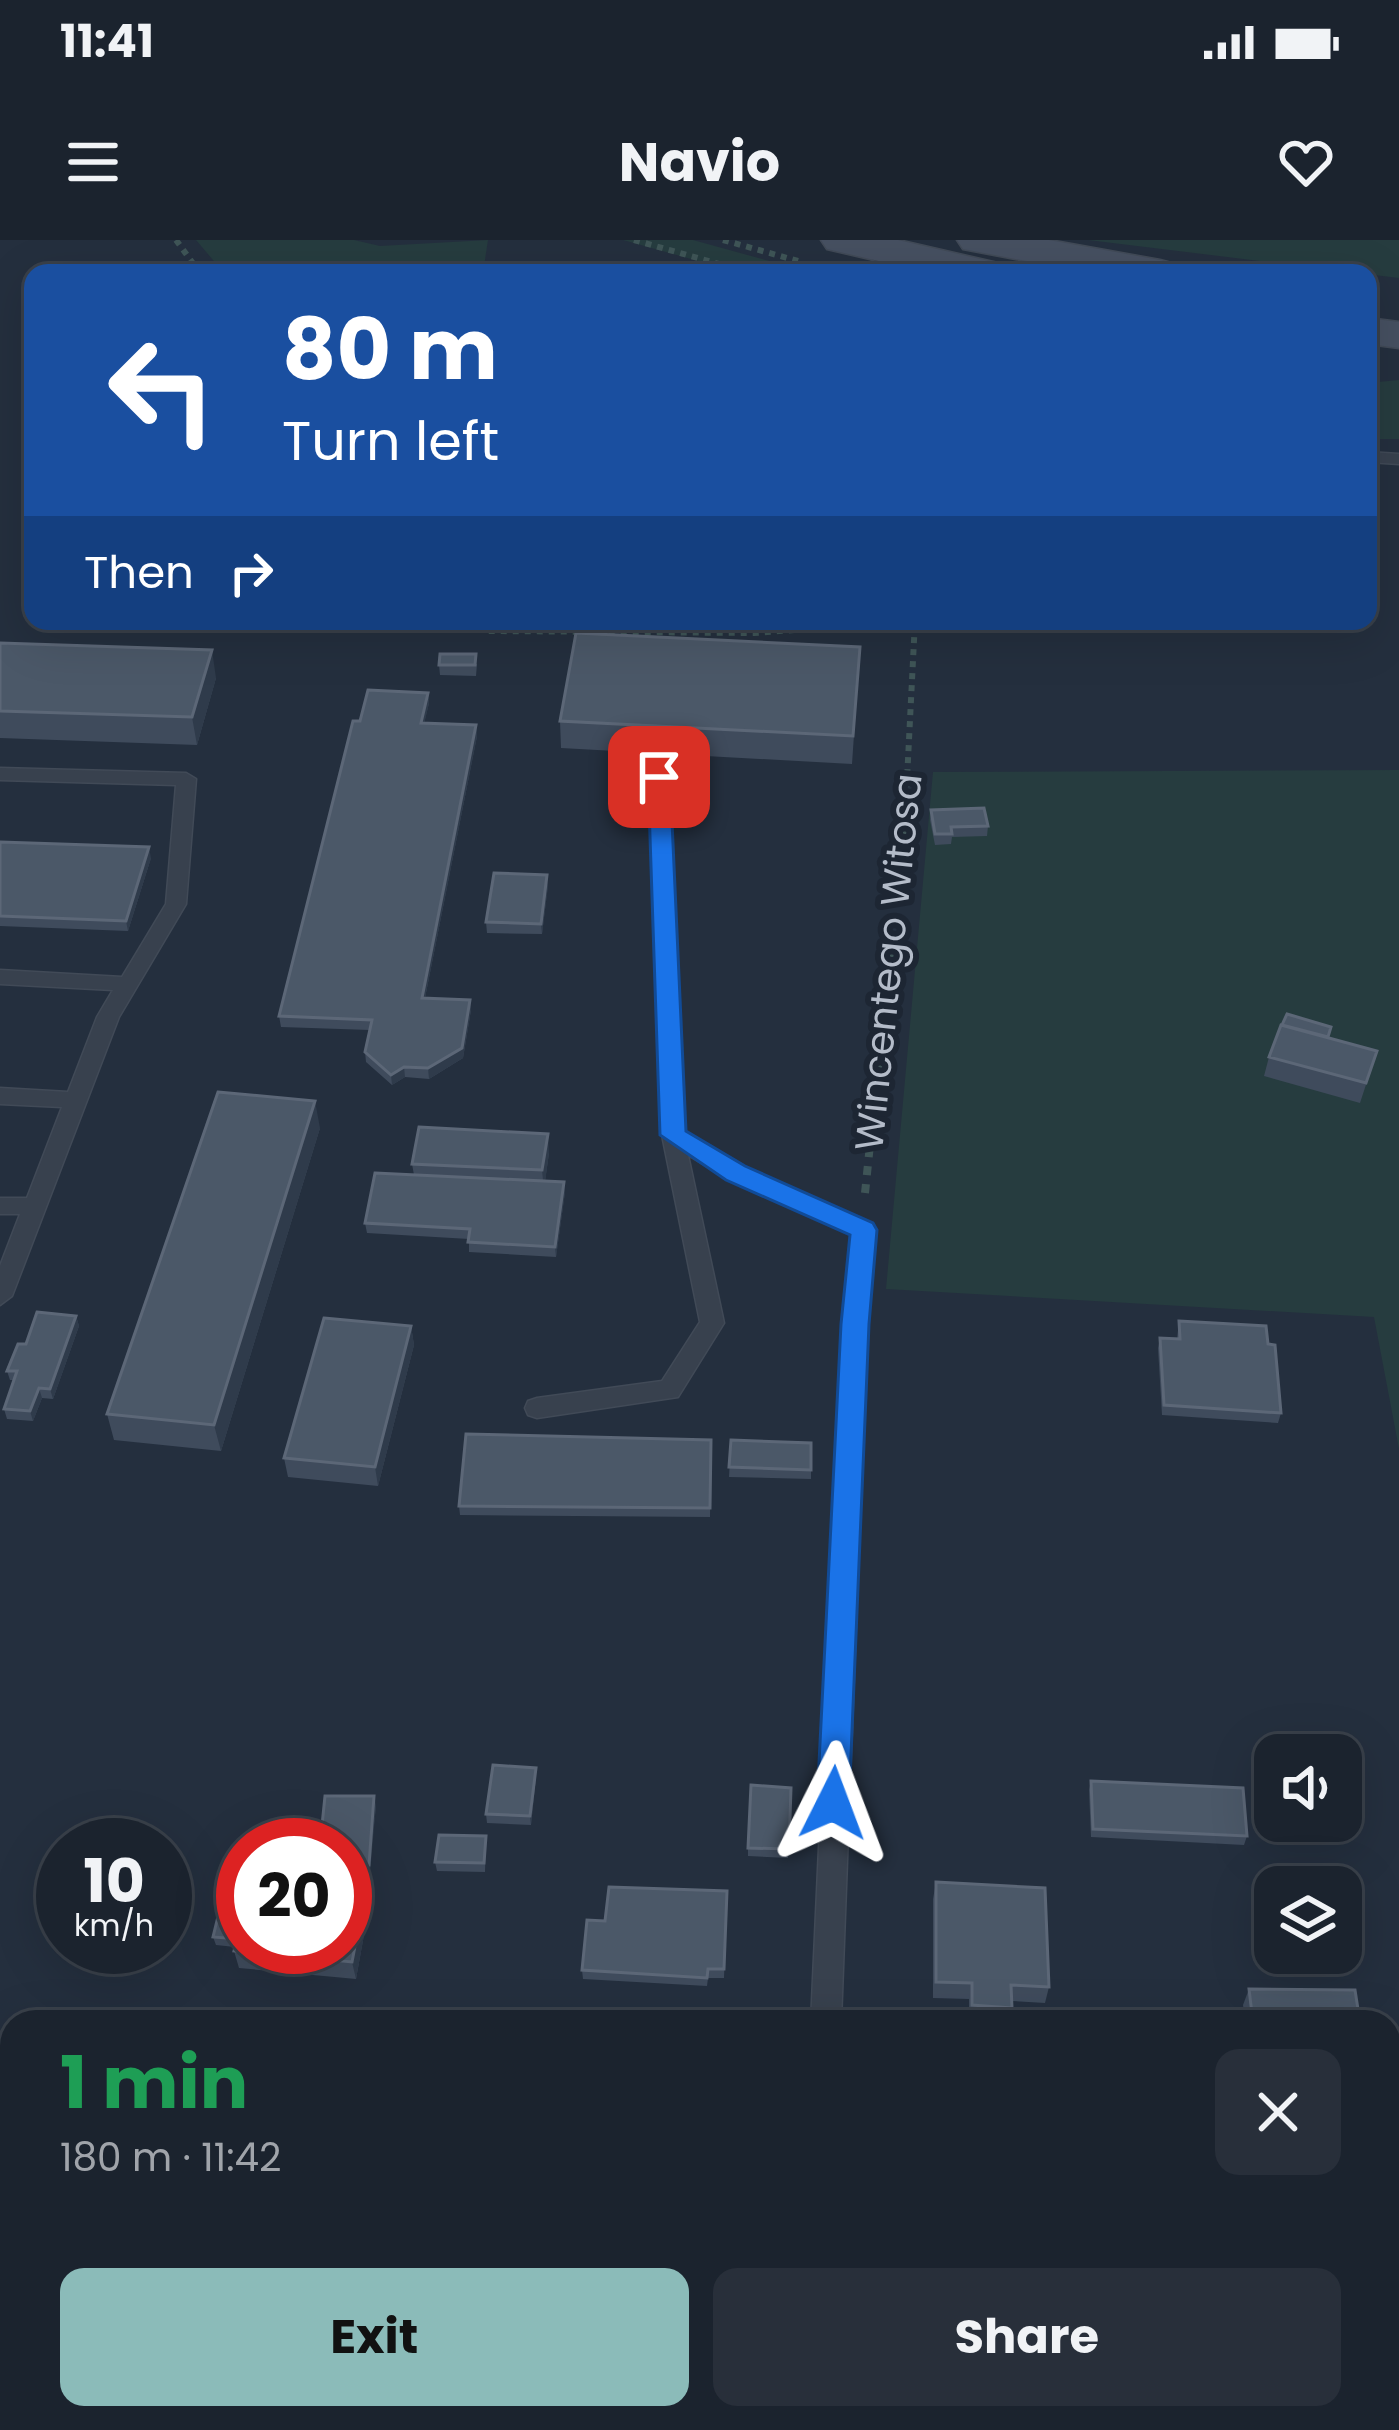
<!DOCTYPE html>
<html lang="en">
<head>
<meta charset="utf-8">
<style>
	body { margin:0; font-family:Poppins,sans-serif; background:#282f3a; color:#f1f3f6; height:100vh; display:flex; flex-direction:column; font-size:45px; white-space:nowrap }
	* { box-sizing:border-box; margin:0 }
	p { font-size:39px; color:#a0a4aa }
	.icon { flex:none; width:66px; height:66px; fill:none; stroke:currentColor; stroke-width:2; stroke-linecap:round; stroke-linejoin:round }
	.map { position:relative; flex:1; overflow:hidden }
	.panel { position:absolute; left:0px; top:1770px; width:1401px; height:420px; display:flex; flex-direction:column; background:#1b232e; border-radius:36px 36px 0 0; box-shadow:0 12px 48px #0002,0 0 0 3px #39404a }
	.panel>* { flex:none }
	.hud { position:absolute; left:24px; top:24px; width:1353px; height:366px; border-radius:24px; box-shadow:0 12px 48px #0002,0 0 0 3px #39404a; background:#1a4fa0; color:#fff; overflow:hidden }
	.tools { position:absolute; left:1254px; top:1494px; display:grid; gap:24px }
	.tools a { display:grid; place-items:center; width:108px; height:108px; border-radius:24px; background:#1b232e; box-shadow:0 12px 48px #0002,0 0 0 3px #39404a; font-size:60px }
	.speed { position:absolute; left:36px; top:1578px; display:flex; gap:24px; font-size:60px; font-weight:700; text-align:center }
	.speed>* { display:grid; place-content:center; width:156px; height:156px; border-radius:50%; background:#1b232e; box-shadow:0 12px 48px #0002,0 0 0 3px #39404a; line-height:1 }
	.speed small { font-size:30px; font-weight:400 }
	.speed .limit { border:18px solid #d22; background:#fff; color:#111 }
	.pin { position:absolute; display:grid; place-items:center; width:102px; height:102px; color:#fff; margin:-51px; border-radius:24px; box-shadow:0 6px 18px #0006 }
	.me { position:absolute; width:132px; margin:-66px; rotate:3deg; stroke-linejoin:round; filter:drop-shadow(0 0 9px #0008) }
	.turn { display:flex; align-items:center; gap:42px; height:252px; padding:0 60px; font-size:54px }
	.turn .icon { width:156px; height:156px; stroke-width:2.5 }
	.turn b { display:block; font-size:84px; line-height:102px }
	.then { display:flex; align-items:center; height:114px; padding:0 60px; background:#0003; gap:24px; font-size:45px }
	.round { display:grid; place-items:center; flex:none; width:126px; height:126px; border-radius:24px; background:#282f3a }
	.overview { display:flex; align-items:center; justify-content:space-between; height:204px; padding:0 60px }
	h1 { font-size:72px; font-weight:700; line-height:90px; color:#1e9e55 }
	.cta { display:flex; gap:24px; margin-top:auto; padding:24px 60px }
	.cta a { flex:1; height:138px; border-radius:24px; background:#8bbbb9; color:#111; font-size:48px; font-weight:700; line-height:138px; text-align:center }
	.cta a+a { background:#282f3a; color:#f1f3f6 }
	.status { display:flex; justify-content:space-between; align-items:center; height:84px; padding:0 60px; background:#1b232e; direction:ltr }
	.status svg { height:33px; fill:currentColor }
	header { display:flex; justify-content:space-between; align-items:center; height:156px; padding:0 60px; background:#1b232e; font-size:54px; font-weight:700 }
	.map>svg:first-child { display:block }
</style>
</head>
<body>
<div class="status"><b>11:41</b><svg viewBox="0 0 49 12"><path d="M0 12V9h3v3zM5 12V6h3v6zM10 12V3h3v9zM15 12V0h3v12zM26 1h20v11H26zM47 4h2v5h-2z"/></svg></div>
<header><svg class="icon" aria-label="menu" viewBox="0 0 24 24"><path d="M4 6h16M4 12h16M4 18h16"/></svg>Navio<svg class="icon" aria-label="heart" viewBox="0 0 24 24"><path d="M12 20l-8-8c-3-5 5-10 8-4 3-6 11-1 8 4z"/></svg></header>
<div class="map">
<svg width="1399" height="2190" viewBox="0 0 1399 2190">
	<rect width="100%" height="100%" fill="#242f3e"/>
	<path fill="#263c3f" d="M196 0H354L380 6 488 0 483 33H224Z
		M623 0H693L813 33H741Z
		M1088 0H1399V38Z
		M1399 140V199H1368V143Z
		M1399 530V1209L1374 1077 886 1049 933 532Z
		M0 2122 12 2123V2178H750L751 2190H0Z"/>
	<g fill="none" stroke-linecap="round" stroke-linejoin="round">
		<defs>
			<path id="service" d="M827 0H849L926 33H904Z
				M1368 212 1399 214V224L1368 222Z
				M0 528 186 533 196 539 186 664 119 777 12 1056 0 1065V1026L20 974H0V958H27L62 867 0 864V848L68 852 97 777 113 750 0 744V730L122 737 166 664 176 545 0 540Z
				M659 531 669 537 684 891 744 927 872 984 876 990 867 1084 841 1782H811L843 1084 852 994 728 939 688 915 724 1083 678 1157 537 1178 528 1175 525 1168 528 1161 537 1158 662 1141 700 1082 662 895 649 537Z"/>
			<path id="minor" d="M793 2178H861L862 2190H792Z"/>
			<path id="tertiary" d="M0 1952 12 1953V2033L0 2032Z
				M1389 2036H1399V2120H1389Z"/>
			<path id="secondary" d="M821 0H898L1002 24 1009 33H930L827 9Z
				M957 0H1049L1160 20 1175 24 1182 33H1089L963 9Z
				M1368 78 1399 82V108L1368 104Z"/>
		</defs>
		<use href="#service" stroke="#414a57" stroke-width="3"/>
		<use href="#minor" stroke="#414a57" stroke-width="3"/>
		<use href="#tertiary" stroke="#414a57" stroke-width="3"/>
		<use href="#secondary" stroke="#414a57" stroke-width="3"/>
		<path stroke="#3f5557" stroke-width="6" stroke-dasharray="6 6" stroke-linecap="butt" d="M176 0 200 33
			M634 0 751 33
			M723 0 798 21
			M467 381 488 391 754 393 861 385 915 389
			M906 559 915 381"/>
		<path stroke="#3f5557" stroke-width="8" stroke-dasharray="9 9" stroke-linecap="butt" d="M865 953 906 556"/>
		<use href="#service" fill="#38414e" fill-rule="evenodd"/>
		<use href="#minor" fill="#38414e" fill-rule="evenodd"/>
		<use href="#tertiary" fill="#38414e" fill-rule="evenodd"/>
		<use href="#secondary" fill="#465061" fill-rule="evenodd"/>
	</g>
	<path fill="#3f4b5c" d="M0 403 216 438 197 505 0 498Z
		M860 407 852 524 561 508 560 481Z
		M477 424 476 436 440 435 439 425Z
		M428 453 429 463 424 483 476 485 477 496 425 758 470 760 471 770 463 818 429 839 405 837 392 845 366 822 365 812 370 790 281 787 279 776 360 481Z
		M931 570 988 586 987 596 952 597 951 604 935 605 930 580Z
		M0 602 151 618 128 691 0 686Z
		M548 645 542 694 487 693 486 682Z
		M1329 798 1377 811 1360 863 1264 836 1269 817Z
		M320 888 221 1211 114 1200 107 1174Z
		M549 913 545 941 565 952 556 1017 469 1012V999L367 993 365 983 414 935 412 924Z
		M76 1076 79 1086 53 1159 42 1158 33 1181 7 1179 4 1169 14 1140H10L7 1131 26 1104Z
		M1179 1081 1268 1104 1281 1173 1278 1183 1162 1175 1158 1108 1160 1098 1177 1099Z
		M411 1086 414 1105 378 1246 288 1237 284 1218Z
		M711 1200 710 1277 460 1275 459 1266Z
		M731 1200 811 1203V1239L729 1237Z
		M536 1537 531 1585 487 1583 486 1574Z
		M1091 1541 1247 1596 1244 1605 1091 1597 1089 1550Z
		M791 1548 788 1618 748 1616V1608Z
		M376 1565 369 1634 372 1651 356 1739 239 1728 234 1711 235 1707 216 1705 213 1697 345 1707V1605Z
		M486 1596 485 1632 437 1631 435 1622Z
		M936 1642 1049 1747 1045 1763 1012 1761 1009 1782 969 1781V1759L933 1758V1659Z
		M727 1651 724 1738H708L707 1746 583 1739 582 1730 605 1681Z
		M1249 1749 1360 1782H1245L1243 1765Z"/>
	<path fill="#2f3b4b" d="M212 410 216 438 197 505 192 477Z
		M428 453 429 463 422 493 421 483Z
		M476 485 477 496 423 768 422 758Z
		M149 607 151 618 128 691 126 681Z
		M547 635 548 645 542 694 541 684Z
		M470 760 471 770 463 818 429 839 428 828Z
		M404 827 405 837 392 845 391 835Z
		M315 861 320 888 221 1211 214 1185Z
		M548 894 549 913 544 950 542 930Z
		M564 942 565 952 556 1017 555 1007Z
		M76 1076 79 1086 53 1159 50 1149Z
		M411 1086 414 1105 378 1246 375 1227Z
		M39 1148 42 1158 33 1181 30 1171Z
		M536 1528V1537L531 1585 530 1576Z
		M374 1556 376 1565 370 1634 369 1625Z
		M369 1634 372 1651 356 1739 352 1722Z"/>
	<path fill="#4b5868" stroke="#5c6777" stroke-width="3" d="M576 393 860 407 853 496 560 481Z
		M0 403 212 410 192 477 0 471Z
		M440 414H476L475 425H439Z
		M368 450 428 453 421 483 476 485 422 758 470 760 462 808 428 828 404 827 391 835 365 812 372 780 279 776 353 481H360Z
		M984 568 988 586 951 587 952 594H935L931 570Z
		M0 602 149 607 126 681 0 676Z
		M494 633 547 635 541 684 486 682Z
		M1287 774 1331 787 1328 797 1282 785Z
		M1281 785 1377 811 1366 843 1269 817Z
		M218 852 315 861 214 1185 107 1174Z
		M419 887 548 894 542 930 412 924Z
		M375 933 564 942 555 1007 468 1002 470 989 365 983Z
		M37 1072 76 1076 50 1149 39 1148 30 1171 4 1169 17 1131H7L18 1104H26Z
		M324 1078 411 1086 375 1227 284 1218Z
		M1179 1081 1266 1086 1268 1104 1275 1105 1281 1173 1164 1165 1160 1098 1180 1099Z
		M466 1194 711 1200 710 1268 459 1266Z
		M731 1200 811 1203V1230L729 1227Z
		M493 1525 536 1528 530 1576 486 1574Z
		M1091 1541 1243 1548 1247 1596 1093 1589Z
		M751 1545 791 1548 789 1609 748 1608Z
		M325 1556H374L369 1625 345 1626V1605H320Z
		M439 1595 486 1596 484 1623 435 1622Z
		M345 1632 369 1634 352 1722 234 1711 243 1675V1707H345Z
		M936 1642 1045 1648 1049 1747 1011 1745 1012 1768 972 1765V1743L936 1742Z
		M226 1644 243 1645V1675L237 1699 213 1697Z
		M609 1647 727 1651 724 1729H708L707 1738 582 1730 587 1680 605 1681Z
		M1249 1749 1355 1750 1360 1782H1253Z"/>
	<path fill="#1a73e8" stroke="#114b97" stroke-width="3" d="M659 530 670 537 686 891 745 926 873 983 877 990 869 1084 849 1563 844 1573 833 1577 822 1573 817 1563 841 1084 850 995 726 940 660 895 648 537Z"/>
	<g text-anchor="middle" stroke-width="12" stroke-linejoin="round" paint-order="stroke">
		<g font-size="39" fill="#b4bcc9" stroke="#1d2633">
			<text transform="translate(888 722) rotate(-84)" y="14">Wincentego Witosa</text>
		</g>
	</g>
</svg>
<div class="tools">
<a><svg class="icon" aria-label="sound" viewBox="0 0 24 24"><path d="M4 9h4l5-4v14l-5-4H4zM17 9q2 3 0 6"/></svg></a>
<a><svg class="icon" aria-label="layers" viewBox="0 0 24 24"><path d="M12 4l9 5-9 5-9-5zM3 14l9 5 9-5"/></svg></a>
</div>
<div class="speed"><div>10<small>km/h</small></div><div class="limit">20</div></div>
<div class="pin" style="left:659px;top:537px;background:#d93025"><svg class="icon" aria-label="arrive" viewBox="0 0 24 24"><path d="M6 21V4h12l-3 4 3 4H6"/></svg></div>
<svg class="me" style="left:833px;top:1563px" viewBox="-20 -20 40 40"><path d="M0-17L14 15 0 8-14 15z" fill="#1a73e8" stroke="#fff" stroke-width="4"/></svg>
<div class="hud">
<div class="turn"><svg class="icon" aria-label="left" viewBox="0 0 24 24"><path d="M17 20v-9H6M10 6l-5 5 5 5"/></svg><div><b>80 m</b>Turn left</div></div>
<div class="then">Then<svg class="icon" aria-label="right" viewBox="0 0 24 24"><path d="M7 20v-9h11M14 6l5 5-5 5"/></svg></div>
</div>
<section class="panel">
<div class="overview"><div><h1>1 min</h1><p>180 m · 11:42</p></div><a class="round"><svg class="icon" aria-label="close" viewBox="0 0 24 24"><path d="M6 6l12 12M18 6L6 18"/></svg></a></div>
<div class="cta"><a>Exit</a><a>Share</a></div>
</section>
</div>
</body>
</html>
